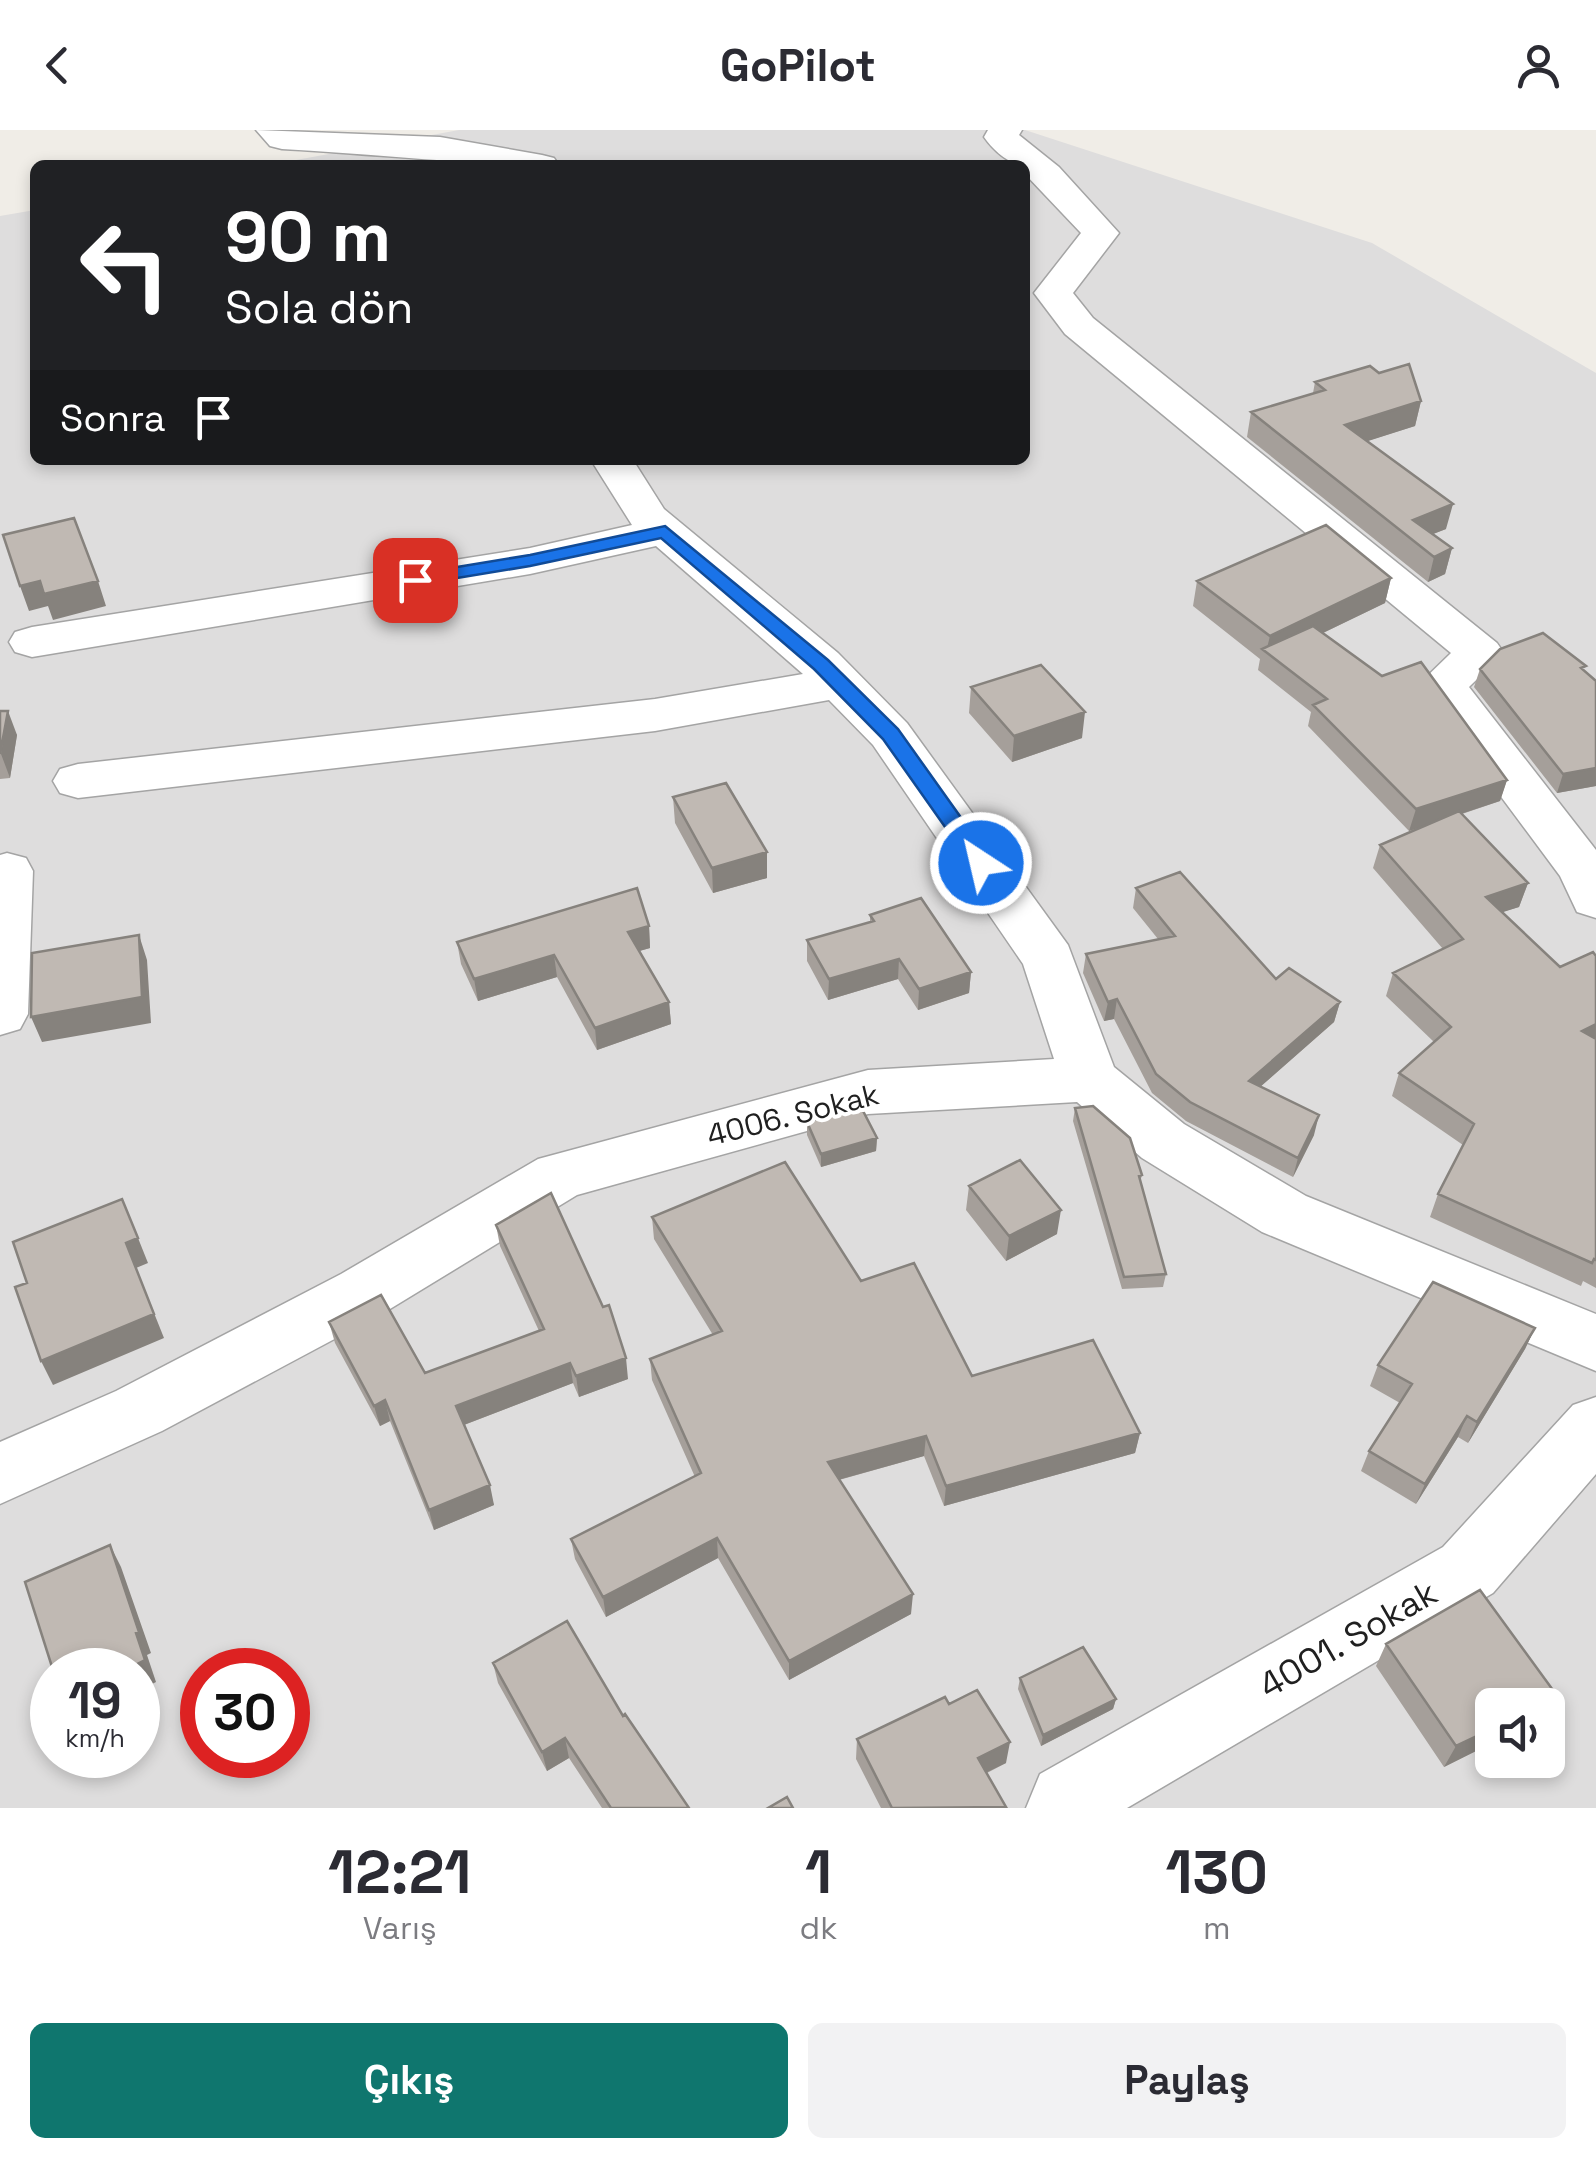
<!DOCTYPE html>
<html lang="tr">
<head>
<meta charset="utf-8">
<style>
	body { margin:0; font-family:"Space Grotesk",sans-serif; background:#f2f2f3; color:#2b2b33; height:100vh; display:flex; flex-direction:column; font-size:38px; white-space:nowrap }
	* { box-sizing:border-box; margin:0 }
	p { font-size:32px; color:#7c7c81 }
	.icon { flex:none; width:55px; height:55px; fill:none; stroke:currentColor; stroke-width:2; stroke-linecap:round; stroke-linejoin:round }
	.map { position:relative; height:1678px; overflow:hidden }
	.side { display:flex; flex-direction:column; background:#fff; flex:1 }
	.side>* { flex:none }
	.hud { position:absolute; left:30px; top:30px; width:1000px; height:305px; border-radius:15px; box-shadow:0 5px 15px #0003; background:#202124; color:#fff; overflow:hidden }
	.controls { position:absolute; left:1475px; top:1558px; display:grid; gap:20px }
	.controls a { display:grid; place-items:center; width:90px; height:90px; border-radius:15px; background:#fff; box-shadow:0 5px 15px #0003; font-size:50px }
	.speed { position:absolute; left:30px; top:1518px; display:flex; gap:20px; font-size:50px; font-weight:700; text-align:center }
	.speed>* { display:grid; place-content:center; width:130px; height:130px; border-radius:50%; background:#fff; box-shadow:0 5px 15px #0003; line-height:1 }
	.speed small { font-size:25px; font-weight:400 }
	.speed .limit { border:15px solid #d22; background:#fff; color:#111 }
	.pin { position:absolute; display:grid; place-items:center; width:85px; height:85px; color:#fff; margin:-42px; border-radius:20px; box-shadow:0 5px 15px #0006 }
	.me { position:absolute; width:110px; margin:-55px; rotate:325deg; stroke-linejoin:round; filter:drop-shadow(0 0 8px #0008) }
	.turn { display:flex; align-items:center; gap:35px; height:210px; padding:0 30px; font-size:45px }
	.turn .icon { width:130px; height:130px; stroke-width:2.5 }
	.turn b { display:block; font-size:70px; line-height:85px }
	.then { display:flex; align-items:center; height:95px; padding:0 30px; background:#0003; gap:20px; font-size:38px }
	.eta { display:flex; justify-content:space-evenly; align-items:center; height:170px; text-align:center }
	.eta b { font-size:60px; font-weight:700; line-height:70px }
	.button { display:flex; gap:20px; margin-top:auto; padding:20px 30px }
	.button a { flex:1; height:115px; border-radius:15px; background:#0f766e; color:#fff; font-size:40px; font-weight:700; line-height:115px; text-align:center }
	.button a+a { background:#f2f2f3; color:#2b2b33 }
	header { display:flex; justify-content:space-between; align-items:center; height:130px; padding:0 30px; background:#fff; font-size:45px; font-weight:700 }
	.map>svg:first-child { display:block }
</style>
</head>
<body>
<header><svg class="icon" aria-label="back" viewBox="0 0 24 24"><path d="M15 5l-7 7 7 7"/></svg>GoPilot<svg class="icon" aria-label="person" viewBox="0 0 24 24"><circle cx="12" cy="8" r="4"/><path d="M4 21q1-7 8-7t8 7"/></svg></header>
<div class="map">
<svg width="1596" height="1678" viewBox="0 0 1596 1678">
	<rect width="100%" height="100%" fill="#f0ede7"/>
	<path fill="#dedddd" fill-rule="evenodd" d="M459 0H1025L1372 113 1596 243V1678H0V86L35 80V330H1025V35H269ZM52 1540H138V1625H52ZM202 1540H288V1625H202ZM1492 1575H1548V1630H1492Z"/>
	<g fill="none" stroke-linecap="round" stroke-linejoin="round">
		<defs>
			<path id="minor" d="M256 0 440 7 542 25 554 28 559 35C467 35 375 24 282 19L270 16Z
				M988 0H1022L1019 5 1059 37 1119 103 1073 163 1093 188 1497 513 1504 523 1469 557 1596 720V788L1577 782 1560 746 1418 555 1451 523 1065 204 1034 163 1081 103 1025 44V35C1009 35 993 20 984 7Z
				M591 330H633L664 379 838 523 907 593 1068 815 1114 937 1184 994 1306 1066 1596 1184V1241L1262 1102 1142 1028 1077 972 868 984 577 1065 385 1182 162 1301 0 1374V1312L116 1261 341 1144 538 1029 868 940 1054 929 1023 834 873 615 829 570 655 601 78 668 60 663 53 651 60 639 78 634 655 569 803 544 656 416 530 444 32 527 15 522 9 512 15 502 32 497 530 418 632 395Z
				M7 723 26 728 33 741 28 884 20 899 0 905V725Z
				M1596 1267V1344L1493 1463 1127 1678H1026L1040 1644 1443 1417 1573 1275Z"/>
		</defs>
		<use href="#minor" stroke="#a4a4a4" stroke-width="3"/>
		<use href="#minor" fill="#fff" fill-rule="evenodd"/>
	</g>
	<path fill="#a59f9a" d="M1315 252 1421 271 1415 296 1367 311 1446 399 1433 404 1452 418 1445 444 1428 452 1247 307 1251 282 1313 263Z
		M1391 448 1385 473 1323 503 1507 650 1500 671 1462 684 1528 753 1519 777 1502 782 1560 837 1596 826V1158L1583 1151 1581 1156 1430 1087 1438 1064 1463 1015 1392 966 1399 943 1434 912 1386 866 1393 843 1443 819 1373 738 1380 715 1424 696 1409 701 1308 596 1311 582 1258 540 1260 529 1193 476 1197 451Z
		M1480 539 1584 542 1596 656 1557 663 1474 557Z
		M971 557 1082 608 1012 632 969 583Z
		M0 581 17 605 10 648 0 649Z
		M673 667 767 748 713 763 675 693Z
		M1136 758 1276 849 1340 872 1334 892 1260 957 1314 1005 1293 1047 1186 991 1152 963 1114 889 1104 891 1083 843 1086 824 1158 809 1133 778Z
		M870 785 971 842 969 863 918 880 898 849 828 870 807 831V810L870 793Z
		M649 796 650 818 639 821 669 872 671 894 597 920 557 847 478 871 461 834 457 812Z
		M1075 978 1142 1045 1140 1052 1166 1144 1163 1157 1122 1159 1073 991Z
		M807 992 877 1008 876 1021 821 1037 807 1005Z
		M969 1056 1057 1104 1006 1131 966 1080Z
		M652 1087 861 1151 972 1246 1140 1303 1135 1323 944 1376 924 1326 839 1350 911 1484 789 1550 718 1428 606 1487 575 1429 571 1409 695 1347 652 1250 650 1229 713 1205 654 1109Z
		M496 1095 628 1249 579 1267 573 1253 464 1295 494 1375 434 1400 390 1291 380 1296 335 1213 329 1192 425 1243 539 1201 500 1116Z
		M1535 1198 1525 1219 1468 1313 1458 1307 1416 1374 1361 1341 1369 1321 1400 1273 1370 1256 1378 1235Z
		M1386 1514 1492 1575V1613L1444 1637 1376 1536Z
		M493 1533 623 1586 689 1678H602L569 1628 547 1641 498 1553Z
		M1020 1548 1116 1569 1113 1579 1041 1616 1018 1559Z
		M949 1574 1006 1633 987 1643 1005 1678H881L856 1629 857 1609Z"/>
	<path fill="#86827d" d="M1421 271 1415 296 1340 320 1345 295Z
		M1453 374 1446 399 1415 411 1413 390Z
		M1452 418 1445 444 1428 452 1434 427Z
		M1391 448 1385 473 1273 527 1266 522 1270 506Z
		M40 451H98L106 476 53 490 48 476 29 481 20 456Z
		M8 581 17 605 10 648 1 624Z
		M1085 582 1082 608 1012 632 1014 606Z
		M1596 638V656L1557 663 1563 644Z
		M1507 650 1500 671 1409 701 1416 679Z
		M767 722V748L713 763 712 738Z
		M1528 753 1519 777 1478 790 1486 767Z
		M649 796 650 818 629 824 628 802Z
		M139 805 147 830 151 893 42 912 31 887Z
		M554 825 557 847 478 871 474 849Z
		M899 829 898 849 828 870 829 849Z
		M971 842 969 863 918 880 919 859Z
		M1117 869 1114 889 1104 891 1108 872Z
		M669 872 671 894 597 920 595 898Z
		M1340 872 1334 892 1244 971 1249 951Z
		M1596 894V913L1582 901Z
		M1319 985 1314 1005 1293 1047 1298 1028Z
		M877 1008 876 1021 821 1037V1024Z
		M1061 1080 1057 1104 1006 1131 1009 1106Z
		M138 1108 148 1133 136 1138 164 1208 53 1255 41 1231 126 1113Z
		M1535 1198 1525 1219 1468 1313 1477 1292Z
		M626 1228 628 1249 579 1267 576 1246Z
		M570 1233 573 1253 461 1296 456 1276Z
		M385 1270 390 1291 380 1296 374 1276Z
		M1467 1286 1458 1307 1416 1374 1425 1354Z
		M1140 1303 1135 1323 944 1376 946 1356Z
		M926 1306 924 1326 827 1353 828 1332Z
		M490 1355 494 1375 434 1400 429 1380Z
		M717 1408 718 1428 606 1487 603 1467Z
		M110 1415 121 1437 151 1523 147 1525 156 1552 138 1561V1540H125Z
		M913 1464 911 1484 789 1550V1531Z
		M85 1527 92 1540H56Z
		M1558 1567 1548 1583V1575H1541Z
		M1116 1569 1113 1579 1041 1616 1043 1605Z
		M1492 1599V1613L1444 1637 1456 1616Z
		M565 1608 569 1628 547 1641 542 1622Z
		M1010 1612 1006 1633 975 1648 978 1628Z"/>
	<path fill="#c0b9b3" stroke="#86827d" stroke-width="2.5" d="M1409 234 1421 271 1345 295 1453 374 1413 390 1452 418 1434 427 1251 282 1325 260 1315 252 1370 236 1379 243Z
		M74 388 98 451 44 464 40 451 20 456 3 405Z
		M1326 395 1391 448 1270 506 1197 451Z
		M1313 496 1382 546 1421 532 1507 650 1416 679 1313 575 1327 569 1262 519Z
		M1543 503 1586 536 1581 538 1596 551V638L1563 644 1480 539 1500 519Z
		M1041 535 1085 582 1014 606 971 557Z
		M0 581H8L0 624Z
		M726 653 767 722 712 738 673 667Z
		M1459 681 1528 753 1486 767 1560 837 1593 822 1596 826V894L1582 901 1596 909V1130L1594 1129 1592 1133 1438 1064 1474 994 1399 943 1451 897 1393 843 1463 809 1380 715Z
		M1180 742 1276 849 1289 838 1340 872 1249 951 1319 985 1298 1028 1190 972 1156 944 1117 869 1108 872 1086 824 1175 806 1136 758Z
		M637 758 649 796 628 802 669 872 595 898 554 825 474 849 457 812Z
		M921 768 971 842 919 859 899 829 829 849 807 810 874 791 870 785Z
		M139 805 142 867 31 887 32 823Z
		M1093 976 1130 1008 1142 1045 1139 1046 1166 1144 1124 1147 1075 978Z
		M861 977 877 1008 821 1024 807 992Z
		M1020 1030 1061 1080 1009 1106 969 1056Z
		M785 1032 861 1151 914 1133 972 1246 1093 1210 1140 1303 946 1356 926 1306 828 1332 913 1464 789 1531 717 1408 603 1467 571 1409 701 1343 650 1229 722 1201 652 1087Z
		M551 1063 603 1177 609 1175 626 1228 576 1246 570 1233 456 1276 490 1355 429 1380 385 1270 374 1276 329 1192 381 1165 425 1243 544 1199 496 1095Z
		M122 1069 138 1108 126 1113 154 1184 41 1231 15 1157 27 1153 13 1112Z
		M1433 1152 1535 1198 1477 1292 1467 1286 1425 1354 1369 1321 1412 1254 1378 1235Z
		M110 1415 139 1502 136 1503 145 1530 125 1540H89L85 1527 53 1540 25 1452Z
		M1480 1460 1558 1567 1541 1575H1492V1599L1456 1616 1386 1514Z
		M567 1491 623 1586 625 1584 689 1678H611L565 1608 542 1622 493 1533Z
		M1083 1517 1116 1569 1043 1605 1020 1548Z
		M977 1560 1010 1612 978 1628 1006 1677 892 1678 857 1609 945 1567 949 1574Z
		M787 1667 793 1678H768Z"/>
	<path fill="#1a73e8" stroke="#114b97" stroke-width="2.5" d="M665 396 828 530 898 599 989 727 992 733 989 738H974L883 609 814 539 661 408 530 436 415 455 406 450 415 444 530 425Z"/>
	<g text-anchor="middle" stroke-width="8" stroke-linejoin="round" paint-order="stroke">
		<g font-size="30" fill="#202020" stroke="#fff">
			<text transform="translate(793 985) rotate(-14)" y="10">4006. Sokak</text>
		</g>
		<g font-size="35" fill="#202020" stroke="#fff">
			<text transform="translate(1348 1509) rotate(-30)" y="12">4001. Sokak</text>
		</g>
	</g>
</svg>
<div class="controls">
<a><svg class="icon" aria-label="sound" viewBox="0 0 24 24"><path d="M4 9h4l5-4v14l-5-4H4zM17 9q2 3 0 6"/></svg></a>
</div>
<div class="speed"><div>19<small>km/h</small></div><div class="limit">30</div></div>
<div class="pin" style="left:415px;top:450px;background:#d93025"><svg class="icon" aria-label="arrive" viewBox="0 0 24 24"><path d="M6 21V4h12l-3 4 3 4H6"/></svg></div>
<svg class="me" style="left:981px;top:733px" viewBox="-20 -20 40 40"><circle r="17" fill="#1a73e8" stroke="#fff" stroke-width="3"/><path d="M0-11L8 9 0 5-8 9z" fill="#fff"/></svg>
<div class="hud">
<div class="turn"><svg class="icon" aria-label="left" viewBox="0 0 24 24"><path d="M17 20v-9H6M10 6l-5 5 5 5"/></svg><div><b>90 m</b>Sola dön</div></div>
<div class="then">Sonra<svg class="icon" aria-label="arrive" viewBox="0 0 24 24"><path d="M6 21V4h12l-3 4 3 4H6"/></svg></div>
</div>
</div>
<section class="side">
<div class="eta">
<div><b>12:21</b><p>Varış</p></div>
<div><b>1</b><p>dk</p></div>
<div><b>130</b><p>m</p></div>
</div>
<div class="button"><a>Çıkış</a><a>Paylaş</a></div>
</section>
</body>
</html>
